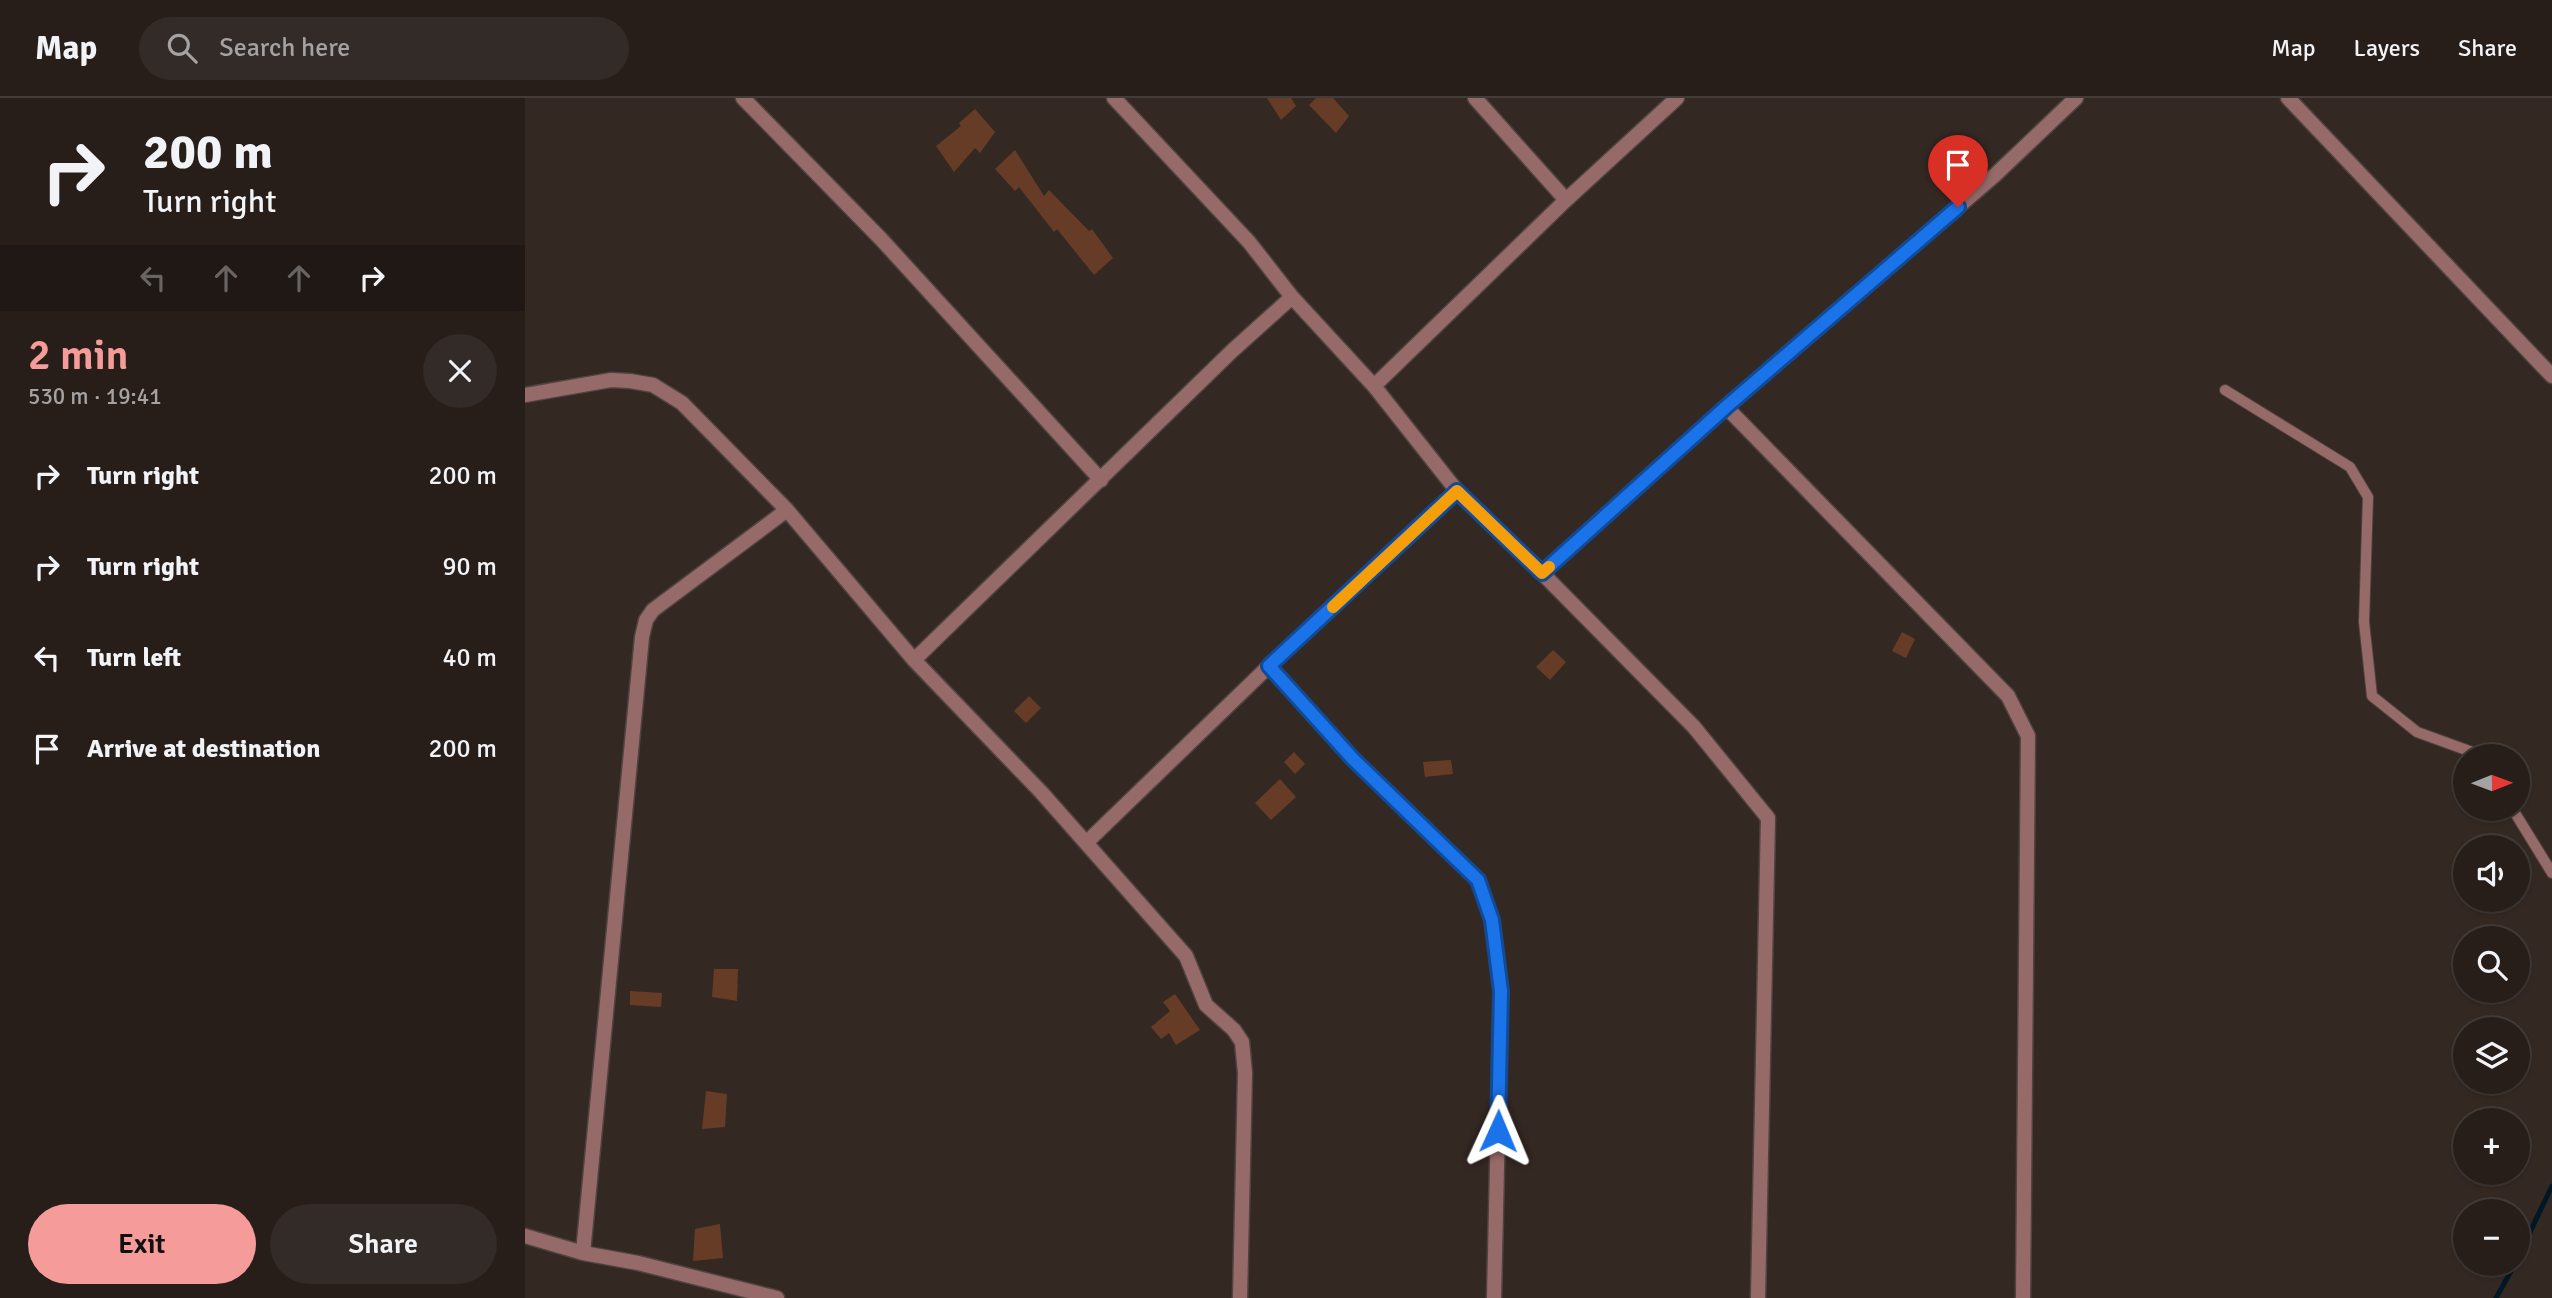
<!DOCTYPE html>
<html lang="en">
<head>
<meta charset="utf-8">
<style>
	body { margin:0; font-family:Signika,sans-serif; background:#332b27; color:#f1f3f6; height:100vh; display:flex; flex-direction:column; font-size:26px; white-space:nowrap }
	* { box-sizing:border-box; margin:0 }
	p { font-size:23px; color:#a4a2a2 }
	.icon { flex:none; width:38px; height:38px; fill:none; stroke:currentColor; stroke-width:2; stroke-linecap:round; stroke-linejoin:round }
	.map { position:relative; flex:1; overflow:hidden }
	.drawer { display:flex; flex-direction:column; background:#271e1a; width:525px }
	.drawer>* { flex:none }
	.hud { background:#271e1a; color:#f1f3f6; overflow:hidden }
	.needle { width:46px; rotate:89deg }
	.controls { position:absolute; left:1928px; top:646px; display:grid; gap:14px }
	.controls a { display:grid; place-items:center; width:77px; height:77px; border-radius:50%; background:#271e1a; box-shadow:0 2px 5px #0004,0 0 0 2px #433c39; font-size:35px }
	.pin { position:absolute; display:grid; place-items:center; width:60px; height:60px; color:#fff; margin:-72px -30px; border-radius:50% 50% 50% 0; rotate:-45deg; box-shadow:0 0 7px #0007 }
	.pin .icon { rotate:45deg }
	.me { position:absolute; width:77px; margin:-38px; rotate:1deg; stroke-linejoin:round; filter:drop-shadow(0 0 5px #0008) }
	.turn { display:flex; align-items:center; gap:24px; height:147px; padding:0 28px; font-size:32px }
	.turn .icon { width:91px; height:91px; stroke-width:2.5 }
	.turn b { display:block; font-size:49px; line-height:60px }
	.lanes { display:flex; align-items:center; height:66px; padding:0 28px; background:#0003; justify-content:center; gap:35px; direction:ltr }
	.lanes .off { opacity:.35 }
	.round { display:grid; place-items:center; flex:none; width:74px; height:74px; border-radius:37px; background:#332b27 }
	.headline { display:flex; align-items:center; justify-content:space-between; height:119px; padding:0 28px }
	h1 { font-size:42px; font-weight:600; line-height:52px; color:#f59b99 }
	.primary-button { display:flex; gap:14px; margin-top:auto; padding:14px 28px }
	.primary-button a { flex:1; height:80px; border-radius:42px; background:#f59b99; color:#111; font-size:28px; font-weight:600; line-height:80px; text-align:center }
	.primary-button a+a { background:#332b27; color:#f1f3f6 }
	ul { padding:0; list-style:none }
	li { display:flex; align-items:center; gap:21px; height:91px; padding:0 28px }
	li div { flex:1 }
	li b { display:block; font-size:26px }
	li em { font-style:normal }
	header { display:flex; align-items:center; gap:42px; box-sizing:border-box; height:98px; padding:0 35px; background:#271e1a; border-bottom:2px solid #433c39 }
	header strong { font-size:33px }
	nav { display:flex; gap:38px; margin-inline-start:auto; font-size:24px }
	.search { width:490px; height:63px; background:#332b27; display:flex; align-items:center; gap:18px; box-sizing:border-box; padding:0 24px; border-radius:38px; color:#a4a2a2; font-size:26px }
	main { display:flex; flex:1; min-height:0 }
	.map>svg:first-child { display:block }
</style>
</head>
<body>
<header>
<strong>Map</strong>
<div class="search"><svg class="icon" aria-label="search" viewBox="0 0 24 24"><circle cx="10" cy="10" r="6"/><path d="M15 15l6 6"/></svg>Search here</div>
<nav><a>Map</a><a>Layers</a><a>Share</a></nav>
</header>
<main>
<section class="drawer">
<div class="hud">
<div class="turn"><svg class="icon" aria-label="right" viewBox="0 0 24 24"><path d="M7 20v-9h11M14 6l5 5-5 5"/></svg><div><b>200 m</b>Turn right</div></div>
<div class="lanes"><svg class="icon off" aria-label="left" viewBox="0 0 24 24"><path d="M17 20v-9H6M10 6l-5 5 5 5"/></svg><svg class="icon off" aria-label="ahead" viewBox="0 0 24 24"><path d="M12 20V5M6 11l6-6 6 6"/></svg><svg class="icon off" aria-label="ahead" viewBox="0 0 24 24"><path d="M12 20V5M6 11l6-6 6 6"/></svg><svg class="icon" aria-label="right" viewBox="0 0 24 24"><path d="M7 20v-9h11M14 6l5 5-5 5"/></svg></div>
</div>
<div class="headline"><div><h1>2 min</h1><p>530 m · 19:41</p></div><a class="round"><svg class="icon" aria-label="close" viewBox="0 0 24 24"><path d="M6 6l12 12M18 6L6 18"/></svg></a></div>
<ul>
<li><svg class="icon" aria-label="right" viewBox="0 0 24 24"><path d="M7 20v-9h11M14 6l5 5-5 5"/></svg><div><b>Turn right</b></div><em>200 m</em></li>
<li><svg class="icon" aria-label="right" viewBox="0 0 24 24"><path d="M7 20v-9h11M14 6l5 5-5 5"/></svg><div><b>Turn right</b></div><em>90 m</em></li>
<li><svg class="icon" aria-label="left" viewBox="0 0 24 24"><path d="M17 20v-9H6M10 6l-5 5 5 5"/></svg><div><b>Turn left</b></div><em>40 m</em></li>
<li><svg class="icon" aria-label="arrive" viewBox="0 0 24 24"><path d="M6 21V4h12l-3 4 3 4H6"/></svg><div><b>Arrive at destination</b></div><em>200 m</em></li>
</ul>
<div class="primary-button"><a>Exit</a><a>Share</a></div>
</section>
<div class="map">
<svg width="2027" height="1200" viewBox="0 0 2027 1200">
	<rect width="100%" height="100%" fill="#342823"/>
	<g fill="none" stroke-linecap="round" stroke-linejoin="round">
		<path stroke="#001725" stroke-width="5" d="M1993 1159 2027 1088
			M1971 1200 1990 1166"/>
	</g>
	<path fill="#673c26" d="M742 0H766L771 8 756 22Z
		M791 0H808L824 18 811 35 784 7Z
		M450 11 470 34 455 55 450 50 429 74 411 48 436 28 434 25Z
		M490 52 519 98 524 92 564 133 567 131 588 160 569 177 532 131 529 134 494 89 490 93 470 71Z
		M1377 534 1390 541 1381 560 1367 553Z
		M1028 552 1041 564 1025 582 1011 569Z
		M504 598 516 610 501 625 489 613Z
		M769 654 780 666 770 676 759 664Z
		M926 662 928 676 900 679 898 664Z
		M755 681 771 699 746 722 730 705Z
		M189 871H213L212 903 187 899Z
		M105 893 137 895 136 909 105 907Z
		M650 896 675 932 651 947 644 935 636 941 626 929 645 913 638 904Z
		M181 993 202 996 200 1029 177 1031Z
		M195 1126 198 1160 168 1163 170 1131Z"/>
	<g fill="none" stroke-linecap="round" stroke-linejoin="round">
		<defs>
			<path id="service" d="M1700 292 1825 369 1843 399 1839 524 1847 598 1892 634 1947 654 1950 658
				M1987 710 2027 775"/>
			<path id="minor" d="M218 0 356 141 576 382
				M589 0 724 144 767 199 849 288 932 393 1017 475 1169 629 1243 720 1233 1200
				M950 0 1041 102
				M1763 0 2027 278
				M849 288 1041 102 1152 0
				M0 297 86 282 105 283 128 287 157 305 262 412 389 562 516 694 661 858 681 907 709 932 717 944 720 975 715 1200
				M1201 309 1483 598 1503 638 1498 1200
				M1017 475 1201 309 1470 77 1551 0
				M389 562 707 253 767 199
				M744 568 828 661 953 782 967 822 976 893 969 1200
				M562 744 744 568 932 393
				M0 1138 58 1155 113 1165 252 1200
				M58 1155 117 539 121 522 128 512 262 412"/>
		</defs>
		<use href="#service" stroke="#50443f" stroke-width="12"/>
		<use href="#minor" stroke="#50443f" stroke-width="17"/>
		<use href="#service" stroke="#976a6a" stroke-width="10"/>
		<use href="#minor" stroke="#976a6a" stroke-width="14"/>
	</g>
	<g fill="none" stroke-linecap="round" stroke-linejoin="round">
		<defs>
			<path id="route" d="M973 1033 976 893 967 822 953 782 828 661 744 568 932 393 1017 475 1201 309 1433 109"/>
		</defs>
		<use href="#route" stroke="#114b97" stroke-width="18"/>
		<use href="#route" stroke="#1a73e8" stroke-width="12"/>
		<path stroke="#f59e0b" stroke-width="12" d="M808 509 932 393 1017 475 1024 469"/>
	</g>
</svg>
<div class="controls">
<a><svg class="needle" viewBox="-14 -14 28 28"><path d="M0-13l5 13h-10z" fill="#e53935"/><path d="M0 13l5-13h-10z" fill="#a4a2a2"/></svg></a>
<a><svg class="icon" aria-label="sound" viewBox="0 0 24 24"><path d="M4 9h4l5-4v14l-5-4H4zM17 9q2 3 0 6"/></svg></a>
<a><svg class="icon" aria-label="search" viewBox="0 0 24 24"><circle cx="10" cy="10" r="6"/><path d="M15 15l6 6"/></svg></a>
<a><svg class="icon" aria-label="layers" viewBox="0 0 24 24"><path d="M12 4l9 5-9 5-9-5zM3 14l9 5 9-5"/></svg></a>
<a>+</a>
<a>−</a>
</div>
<div class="pin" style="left:1433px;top:109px;background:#d93025"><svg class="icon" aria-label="arrive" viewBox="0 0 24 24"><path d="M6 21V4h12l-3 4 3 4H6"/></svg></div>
<svg class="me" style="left:973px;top:1033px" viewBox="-20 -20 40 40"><path d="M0-17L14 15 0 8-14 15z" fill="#1a73e8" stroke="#fff" stroke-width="4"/></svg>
</div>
</main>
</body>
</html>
